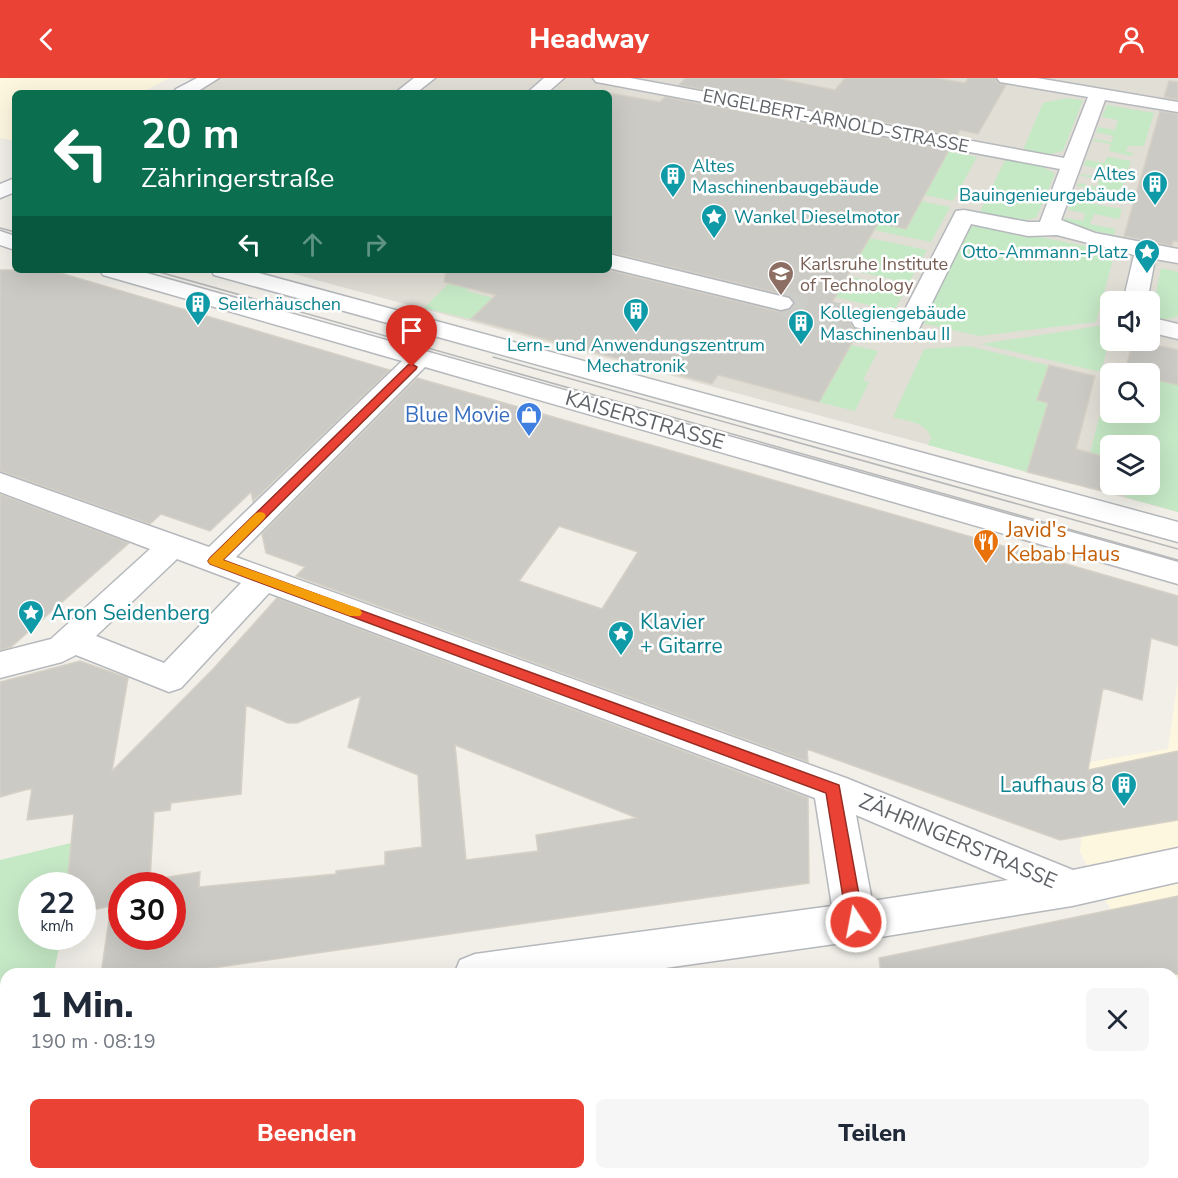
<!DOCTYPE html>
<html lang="de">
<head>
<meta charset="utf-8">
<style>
	body { margin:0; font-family:"Nunito Sans",sans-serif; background:#f6f6f7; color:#1f2937; height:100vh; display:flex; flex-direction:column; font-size:22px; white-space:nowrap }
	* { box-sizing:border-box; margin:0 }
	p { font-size:20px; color:#747a83 }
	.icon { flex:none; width:33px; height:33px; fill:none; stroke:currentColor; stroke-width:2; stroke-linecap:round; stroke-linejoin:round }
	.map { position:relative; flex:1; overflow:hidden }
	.drawer { position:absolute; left:0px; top:890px; width:1179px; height:212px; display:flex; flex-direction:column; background:#fff; border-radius:18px 18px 0 0; box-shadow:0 6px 24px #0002 }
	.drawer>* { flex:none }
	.banner { position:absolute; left:12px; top:12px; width:600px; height:183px; border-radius:9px; box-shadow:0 6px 24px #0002; background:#0b6e4f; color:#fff; overflow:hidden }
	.tools { position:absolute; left:1100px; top:213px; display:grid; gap:12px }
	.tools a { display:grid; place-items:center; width:60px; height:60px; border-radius:9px; background:#fff; box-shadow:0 6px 24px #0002; font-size:30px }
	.speed { position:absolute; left:18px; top:794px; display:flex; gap:12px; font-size:30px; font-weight:700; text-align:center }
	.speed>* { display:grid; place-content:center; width:78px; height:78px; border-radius:50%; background:#fff; box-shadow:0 6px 24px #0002; line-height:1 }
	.speed small { font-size:15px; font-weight:400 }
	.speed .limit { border:9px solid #d22; background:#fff; color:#111 }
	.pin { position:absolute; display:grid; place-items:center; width:51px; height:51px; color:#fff; margin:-62px -26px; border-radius:50% 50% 50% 0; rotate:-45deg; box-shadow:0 0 6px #0007 }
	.pin .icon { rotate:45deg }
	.me { position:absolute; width:66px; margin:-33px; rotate:349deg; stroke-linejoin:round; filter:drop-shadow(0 0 4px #0008) }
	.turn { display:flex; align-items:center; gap:21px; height:126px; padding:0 30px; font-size:27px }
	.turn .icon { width:78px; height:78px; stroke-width:2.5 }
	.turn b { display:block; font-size:42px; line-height:51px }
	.lanes { display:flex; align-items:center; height:57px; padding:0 30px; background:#0003; justify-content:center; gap:30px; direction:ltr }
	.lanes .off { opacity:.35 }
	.round { display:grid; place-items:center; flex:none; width:63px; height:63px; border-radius:9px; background:#f6f6f7 }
	.head { display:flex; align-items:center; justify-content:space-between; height:102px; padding:0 30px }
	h1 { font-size:36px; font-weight:800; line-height:45px }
	.primary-button { display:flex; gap:12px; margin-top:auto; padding:12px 30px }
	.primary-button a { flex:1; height:69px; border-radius:9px; background:#ea4335; color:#fff; font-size:24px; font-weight:800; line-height:69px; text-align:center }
	.primary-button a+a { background:#f6f6f7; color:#1f2937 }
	header { display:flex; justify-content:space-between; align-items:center; height:78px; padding:0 30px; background:#ea4335; color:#fff; font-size:27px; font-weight:800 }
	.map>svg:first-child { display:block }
</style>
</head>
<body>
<header><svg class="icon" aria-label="back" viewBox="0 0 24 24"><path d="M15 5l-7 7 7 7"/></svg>Headway<svg class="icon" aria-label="person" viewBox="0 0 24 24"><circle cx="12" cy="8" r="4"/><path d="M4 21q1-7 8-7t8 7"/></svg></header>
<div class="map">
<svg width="1178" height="1100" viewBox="0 0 1178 1100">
	<rect width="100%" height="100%" fill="#f1efe8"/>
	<path fill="#fef7e0" d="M0 0H169L141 15H15V63L0 60Z
		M1178 601V961L1173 952V896L1144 895 1080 774 1090 684 1168 671Z"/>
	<path fill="#e1ded6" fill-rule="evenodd" d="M186 0H1178V434L279 192H609V15H188L205 5ZM1110 224H1149V262H1110ZM1110 296H1149V334H1110ZM1110 368H1149V406H1110Z"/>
	<path fill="#c5e8c5" d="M1067 20 1083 22 1063 73 1047 77 1022 74 1043 25Z
		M1107 27 1154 35 1144 68H1128L1126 73 1133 75 1132 78 1109 73 1111 66 1093 63 1094 61 1112 64 1113 58 1096 54 1098 49 1115 52 1118 42 1102 39Z
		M942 72 977 79 953 123 925 117 934 100Z
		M1107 79 1131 83 1117 125 1093 120 1095 112 1077 108 1078 105 1097 109 1099 101 1081 98V96L1100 99 1102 91 1084 88 1086 82 1104 85Z
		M1006 80 1042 88 1055 96 1036 140 1018 143 979 136Z
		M1072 122 1122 131 1119 141 1094 136 1090 146 1116 151 1114 157 1070 148 1064 143 1065 140 1083 143 1085 135 1068 132Z
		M921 123 950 129 931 164 874 152 878 145 906 151Z
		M973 148H984L1115 174 1096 244 979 258 921 245 969 151Z
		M870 160 927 172 909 205 851 192Z
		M1161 190 1178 194V238C1168 242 1159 244 1152 235Z
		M848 198 906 211 894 233 835 219Z
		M449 205 469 210 467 213 493 220 471 241 424 230Z
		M1099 248 1110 250V260L1101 294 981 266Z
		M851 267 878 273 863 302 869 304 855 333 818 324Z
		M968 268 1059 290 1037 322 1048 325 1027 394 928 367 931 360C927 344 906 343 893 339L924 271Z
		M1110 297V334H1149V300L1178 307V434L1125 419 1128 407 1149 406V368H1110V380L1090 375Z
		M71 765 67 807H32V858H61L54 895 6 896V919L0 920V782Z"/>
	<path fill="#cccac5" stroke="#d6d1c6" stroke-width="1.5" fill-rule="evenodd" d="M686 0H775L835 12 845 0H935L965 5 968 0H995L998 5 1006 7 978 56 960 52 957 58 679 7Z
		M1169 3 1178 4V22L1164 19Z
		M609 15 660 24 665 19 949 72 906 151 878 145 831 226 870 234 855 237 850 243 853 250 859 252 819 324 718 297 712 306 471 241 496 217 444 204 446 192H608L780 234 791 231 795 225 790 218 609 174Z
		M1160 33 1178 36V164L1173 163 1172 168 1124 158Z
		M0 192H50L390 292 253 423 251 414 210 453 161 436 150 446 0 393Z
		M1133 262 1178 272V307L1149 300V296L1125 294Z
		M1049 287 1095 298 1076 371 1110 380V415L1027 394 1048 325 1037 322Z
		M417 300 1178 518V568L1151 560 1142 622 1103 610 1088 692 1178 673V742L1060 762 807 671 808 684 296 498 305 489 266 475 262 456ZM559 448 638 474 602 531 519 503Z
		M0 416 129 465 11 569 0 572Z
		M277 520 808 720 809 805 170 896H101L111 828 82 834V807H67L74 736 27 742 32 710 0 719V604L80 583 128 600 112 693 214 590ZM361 618 348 669 418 697 422 769 385 774V787L336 793V796L199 809 200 794 150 802 154 734 170 732 171 725 241 716 246 627 288 645H297ZM455 667 500 685 637 740 536 757 538 773 466 782ZM122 807H172V858H122Z
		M1178 818V896H881L879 880Z"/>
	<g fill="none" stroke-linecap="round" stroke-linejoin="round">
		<path stroke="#ccccc8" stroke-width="26" stroke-dasharray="26 13" stroke-linecap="butt" d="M781 225 864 244"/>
		<defs>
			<path id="minor" d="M197 0H219L195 15H173L176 11Z
				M414 0H435L416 15H395Z
				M544 0H564L547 15H527Z
				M593 0H630L1064 80 1088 19 1006 5 1000 4 997 0H1037L1178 24V34L1105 22 1061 142 1095 155 1178 171V185L1155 181 1147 224H1123L1134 177 1057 157 1028 158 971 146 915 259 906 261 855 249 852 244 855 239 864 237 898 245 956 133 964 132 1028 144H1040L1060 91 602 5 596 4Z
				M15 100V114L0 120V106Z
				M0 153 15 158V172L0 167Z
				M609 176 789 220 793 225 789 230 781 232 609 190Z
				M100 192H136L1178 484V506L425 289 236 479 846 700 1073 792 1178 770V804L1072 828 856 863 623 896H454L460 882 475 876 832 828 815 720 269 515 181 610 169 614 76 577 62 584 0 600V574L51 561 150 471 0 414V395L209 469 402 283 103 197ZM177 481 241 505 164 585 96 558ZM856 737 1008 802 872 823Z
				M211 192H248L1178 444V464L214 197Z
				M1149 239 1178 246V261L1149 254Z
				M6 931V975L0 976V932Z"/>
		</defs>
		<use href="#minor" stroke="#b5b8bc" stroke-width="3"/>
		<use href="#minor" fill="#fff" fill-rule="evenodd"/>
		<path stroke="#b6b7b8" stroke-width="1.5" d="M0 150 15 154
			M152 192 1178 482
			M493 279 1178 471"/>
	</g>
	<path fill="#ea4335" stroke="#982c22" stroke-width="1.5" d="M412 286 417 289 416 291 223 482 839 707 864 844 862 849 856 852 850 849 847 844 826 715 210 486 208 483 210 480 408 287Z"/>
	<path fill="#f59e0b" d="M260 434 264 435 266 438 264 441 223 482 360 531 362 535 360 538H350L210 486 208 483 210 480 256 435Z"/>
	<defs>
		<symbol id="building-pin" viewBox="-11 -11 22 30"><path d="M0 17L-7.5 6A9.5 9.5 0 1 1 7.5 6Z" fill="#0f9aa8" stroke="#fff"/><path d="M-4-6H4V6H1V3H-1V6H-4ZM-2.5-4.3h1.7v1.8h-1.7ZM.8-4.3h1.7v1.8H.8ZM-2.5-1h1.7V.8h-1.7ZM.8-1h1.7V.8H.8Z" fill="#fff"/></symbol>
		<symbol id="sight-pin" viewBox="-11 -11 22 30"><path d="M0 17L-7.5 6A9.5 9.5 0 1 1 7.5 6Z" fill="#0f9aa8" stroke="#fff"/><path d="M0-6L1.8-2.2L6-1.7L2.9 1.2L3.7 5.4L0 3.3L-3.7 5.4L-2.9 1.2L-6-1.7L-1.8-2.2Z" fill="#fff"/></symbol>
		<symbol id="university-pin" viewBox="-11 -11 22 30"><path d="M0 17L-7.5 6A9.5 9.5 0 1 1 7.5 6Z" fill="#8d6e63" stroke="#fff"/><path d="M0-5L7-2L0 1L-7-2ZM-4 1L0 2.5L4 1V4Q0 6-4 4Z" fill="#fff"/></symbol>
		<symbol id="shop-pin" viewBox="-11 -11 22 30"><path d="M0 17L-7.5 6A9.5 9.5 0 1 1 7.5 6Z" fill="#3f7fe0" stroke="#fff"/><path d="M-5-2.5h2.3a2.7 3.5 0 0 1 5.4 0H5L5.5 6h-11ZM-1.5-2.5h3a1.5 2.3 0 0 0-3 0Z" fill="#fff"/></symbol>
		<symbol id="restaurant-pin" viewBox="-11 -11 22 30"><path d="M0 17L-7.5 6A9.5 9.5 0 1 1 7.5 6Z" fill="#e8710a" stroke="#fff"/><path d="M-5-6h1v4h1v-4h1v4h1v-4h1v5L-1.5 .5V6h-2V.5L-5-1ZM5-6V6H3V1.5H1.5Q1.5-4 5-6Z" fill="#fff"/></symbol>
	</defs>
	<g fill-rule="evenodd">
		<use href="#building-pin" x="658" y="83" width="30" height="40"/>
		<use href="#building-pin" x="1140" y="91" width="30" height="40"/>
		<use href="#sight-pin" x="699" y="124" width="30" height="40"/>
		<use href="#sight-pin" x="1132" y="159" width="30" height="40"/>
		<use href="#university-pin" x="766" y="181" width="30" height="40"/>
		<use href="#building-pin" x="183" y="211" width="30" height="40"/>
		<use href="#building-pin" x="621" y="218" width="30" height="40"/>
		<use href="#building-pin" x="786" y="230" width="30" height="40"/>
		<use href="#shop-pin" x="514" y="322" width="30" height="40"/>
		<use href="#restaurant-pin" x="971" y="449" width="30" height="40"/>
		<use href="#sight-pin" x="16" y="520" width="30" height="40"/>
		<use href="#sight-pin" x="606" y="541" width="30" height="40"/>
		<use href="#building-pin" x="1109" y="692" width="30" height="40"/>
	</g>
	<g text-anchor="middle" stroke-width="5" stroke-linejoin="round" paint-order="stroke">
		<g font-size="18" fill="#5f6368" stroke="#fff">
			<text transform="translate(836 43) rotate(11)" y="6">ENGELBERT-ARNOLD-STRASSE</text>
		</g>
		<g font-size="18" fill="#0d838f" stroke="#fff" text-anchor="start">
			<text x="692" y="94">Altes<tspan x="692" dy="21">Maschinenbaugebäude</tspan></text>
			<text x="1136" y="102" text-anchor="end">Altes<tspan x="1136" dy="21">Bauingenieurgebäude</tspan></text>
			<text x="734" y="145">Wankel Dieselmotor</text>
			<text x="1128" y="180" text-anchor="end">Otto-Ammann-Platz</text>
			<text x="218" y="232">Seilerhäuschen</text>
			<text x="820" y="241">Kollegiengebäude<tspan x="820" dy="21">Maschinenbau II</tspan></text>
			<text x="636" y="273" text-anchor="middle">Lern- und Anwendungszentrum<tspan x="636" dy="21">Mechatronik</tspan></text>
		</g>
		<g font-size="18" fill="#785e54" stroke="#fff" text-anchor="start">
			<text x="800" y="192">Karlsruhe Institute<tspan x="800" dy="21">of Technology</tspan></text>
		</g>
		<g font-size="21" fill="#366cbe" stroke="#fff" text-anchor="end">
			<text x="510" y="344">Blue Movie</text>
		</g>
		<g font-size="21" fill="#5f6368" stroke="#fff">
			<text transform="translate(645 342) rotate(16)" y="7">KAISERSTRASSE</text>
			<text transform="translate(958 763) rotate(23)" y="7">ZÄHRINGERSTRASSE</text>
		</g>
		<g font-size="21" fill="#c56008" stroke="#fff" text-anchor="start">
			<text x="1006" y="459">Javid's<tspan x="1006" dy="24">Kebab Haus</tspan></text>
		</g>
		<g font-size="21" fill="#0d838f" stroke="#fff" text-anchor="start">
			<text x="51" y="542">Aron Seidenberg</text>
			<text x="640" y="551">Klavier<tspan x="640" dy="24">+ Gitarre</tspan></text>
			<text x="1104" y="714" text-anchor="end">Laufhaus 8</text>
		</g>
	</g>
</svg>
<div class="tools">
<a><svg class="icon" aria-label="sound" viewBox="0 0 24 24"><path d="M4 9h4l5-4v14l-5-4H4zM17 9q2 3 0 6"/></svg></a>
<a><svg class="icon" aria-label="search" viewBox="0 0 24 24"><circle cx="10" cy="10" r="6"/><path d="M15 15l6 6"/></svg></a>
<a><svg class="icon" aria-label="layers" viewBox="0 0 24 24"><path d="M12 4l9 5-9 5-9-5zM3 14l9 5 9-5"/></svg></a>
</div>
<div class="speed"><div>22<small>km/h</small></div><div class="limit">30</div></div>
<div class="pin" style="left:412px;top:289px;background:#d93025"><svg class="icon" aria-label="arrive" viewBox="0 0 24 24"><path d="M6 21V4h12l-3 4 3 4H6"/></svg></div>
<svg class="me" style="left:856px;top:844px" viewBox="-20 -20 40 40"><circle r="17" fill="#ea4335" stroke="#fff" stroke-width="3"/><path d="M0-11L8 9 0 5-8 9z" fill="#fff"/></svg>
<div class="banner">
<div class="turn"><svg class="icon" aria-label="left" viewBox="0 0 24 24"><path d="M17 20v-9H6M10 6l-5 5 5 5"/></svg><div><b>20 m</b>Zähringerstraße</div></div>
<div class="lanes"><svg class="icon" aria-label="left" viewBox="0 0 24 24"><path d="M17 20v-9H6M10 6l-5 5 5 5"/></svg><svg class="icon off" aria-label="ahead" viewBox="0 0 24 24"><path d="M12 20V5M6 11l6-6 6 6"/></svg><svg class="icon off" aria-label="right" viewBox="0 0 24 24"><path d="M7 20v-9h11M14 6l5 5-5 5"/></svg></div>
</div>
<section class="drawer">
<div class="head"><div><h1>1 Min.</h1><p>190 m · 08:19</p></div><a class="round"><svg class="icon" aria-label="close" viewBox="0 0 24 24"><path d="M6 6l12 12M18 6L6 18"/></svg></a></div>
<div class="primary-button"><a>Beenden</a><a>Teilen</a></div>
</section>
</div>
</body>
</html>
